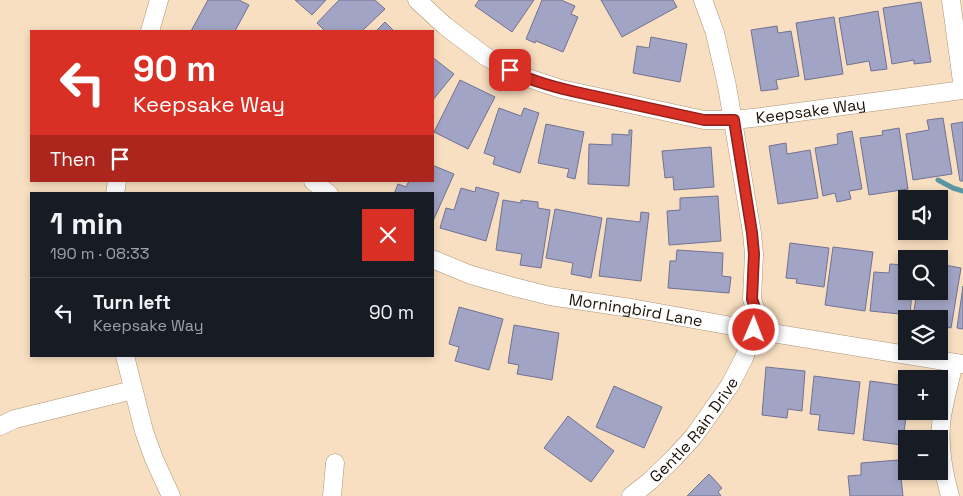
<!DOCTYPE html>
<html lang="en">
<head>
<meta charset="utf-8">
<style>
	body { margin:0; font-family:"Space Grotesk",sans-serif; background:#242831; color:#f1f3f6; height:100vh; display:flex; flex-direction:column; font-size:19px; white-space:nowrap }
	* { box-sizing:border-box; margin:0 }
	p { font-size:16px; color:#9ea1a6 }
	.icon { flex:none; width:28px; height:28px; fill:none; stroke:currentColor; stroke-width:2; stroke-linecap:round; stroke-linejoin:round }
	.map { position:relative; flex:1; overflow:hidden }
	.drawer { position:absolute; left:30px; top:192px; width:404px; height:165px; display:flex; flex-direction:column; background:#171b24; border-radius:0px; box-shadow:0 2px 8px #0003 }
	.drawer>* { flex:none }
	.top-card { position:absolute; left:30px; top:30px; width:404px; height:152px; border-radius:0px; box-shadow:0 2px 8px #0003; background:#d93025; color:#fff; overflow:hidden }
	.controls { position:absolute; left:898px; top:190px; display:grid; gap:10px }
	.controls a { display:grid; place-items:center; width:50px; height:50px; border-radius:0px; background:#171b24; box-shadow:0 2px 8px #0003; font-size:25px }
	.pin { position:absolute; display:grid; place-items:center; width:42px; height:42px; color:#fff; margin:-21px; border-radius:10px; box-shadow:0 2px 8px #0006 }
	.me { position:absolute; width:55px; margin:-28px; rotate:1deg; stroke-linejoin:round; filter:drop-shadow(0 0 4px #0008) }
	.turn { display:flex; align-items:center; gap:18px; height:105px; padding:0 20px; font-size:22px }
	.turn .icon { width:65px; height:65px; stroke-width:2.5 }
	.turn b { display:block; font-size:35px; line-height:42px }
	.then { display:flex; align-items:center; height:48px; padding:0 20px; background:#0003; gap:10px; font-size:19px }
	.round { display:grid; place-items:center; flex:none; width:52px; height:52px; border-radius:0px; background:#242831 }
	.headline { display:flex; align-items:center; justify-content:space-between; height:85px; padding:0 20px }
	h1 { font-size:30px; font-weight:600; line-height:38px }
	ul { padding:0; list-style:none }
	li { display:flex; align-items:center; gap:15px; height:70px; padding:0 20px; border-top:1px solid #363941 }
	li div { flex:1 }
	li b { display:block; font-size:19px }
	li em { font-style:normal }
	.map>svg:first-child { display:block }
</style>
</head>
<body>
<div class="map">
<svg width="963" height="496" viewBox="0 0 963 496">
	<rect width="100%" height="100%" fill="#f8dfc1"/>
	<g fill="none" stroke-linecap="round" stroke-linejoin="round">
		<path stroke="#5a97a3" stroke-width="5" d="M938 180 953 188 963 191"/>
	</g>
	<path fill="#a2a4c5" stroke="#717292" d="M208 0H239L249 5 235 31H191Z
		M295 0H326L312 15Z
		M339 0H375L385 9 362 31H325L317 23Z
		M479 0H534L512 32 475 6Z
		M542 0H561L575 6 571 14 578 17 563 52 536 41 535 43 526 39Z
		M601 0H673L677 7 622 37Z
		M921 2 931 62 914 64V60L892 64 883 8Z
		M878 11 887 69 871 71 869 61 847 65 839 18Z
		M834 17 843 74 805 80 796 23Z
		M385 22 394 31H376Z
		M777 26 778 33 791 31 799 76 776 80 778 89 761 91 751 30Z
		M651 37 687 44 680 82 633 73 637 46 649 48Z
		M432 57 454 74 432 101Z
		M460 80 495 97 468 149 434 132Z
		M499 108 521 116 524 108 539 113 520 173 493 164 495 157 484 153Z
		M943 118 952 174 913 180 906 134 929 130 927 120Z
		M963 122V181H960L951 124Z
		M546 124 584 132 575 179 567 177 569 169 538 163Z
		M899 128 908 189 869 195 860 138 883 135 882 131Z
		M629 130H632L629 186 588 184 589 144 612 145V134L629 135Z
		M852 131 862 189 849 191 851 199 837 202 835 193 823 196 815 148 838 144 837 134Z
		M786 143 787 154 810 150 818 198 778 204 769 146Z
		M711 147 714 187 674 190 673 177 665 178 662 151Z
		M432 165 454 174 433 221 432 194H394L398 184 406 187 409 181H432Z
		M476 187 499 193 486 241 440 228 446 208 454 210 461 188 475 192Z
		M718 196 721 241 669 245 667 211 680 210V198Z
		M503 200 521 203V200L538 202V208L550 210 541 268 520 265 522 254 496 250Z
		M555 209 602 218 591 278 571 274 573 263 546 258Z
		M641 212 649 213 641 281 599 276 607 218 640 222Z
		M790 243 829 248 824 287 796 283 797 279 786 278Z
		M833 247 873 252 865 311 825 305Z
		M677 250 723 253 722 276 731 277 729 293 668 288 670 261H676Z
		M890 264 906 265V291H912L910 315 870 311 874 272 889 273Z
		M939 264 961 268 951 328 939 325V319H924L913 317 917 291H939Z
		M963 286V329L957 328Z
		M459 307 503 319 489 370 455 361 459 347 449 344Z
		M514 325 559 333 552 380 517 374 519 365 508 363Z
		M766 367 805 371 802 411 788 409 787 418 762 415Z
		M814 376 860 382 854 434 818 430 820 415 810 414Z
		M870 381 906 386 907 411 902 445 863 440Z
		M614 386 662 407 644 448 596 427Z
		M568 416 614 451 591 482 544 448Z
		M899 460 903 496H850L848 476 861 475V463Z
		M709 474 722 488 718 492 721 496H687Z"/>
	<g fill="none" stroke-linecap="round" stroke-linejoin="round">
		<defs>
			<g id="minor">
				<path id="s1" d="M417 0 445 26 485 56 522 76 561 89 704 120H734L761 117 963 90"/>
				<path d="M951 0 963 89"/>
				<path d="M150 31 159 0"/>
				<path d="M313 181 329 194"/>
				<path d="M115 194 117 181"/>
				<path id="s2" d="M432 259 471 275 514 287 550 296 637 309 754 330 963 364"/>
				<path d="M125 356 144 431 154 459 171 496"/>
				<path d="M0 426 15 419 133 390"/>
				<path d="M332 496 335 463"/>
				<path id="s3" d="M631 496 650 481 674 458 694 436 730 385 744 358 754 330 756 311 752 299 754 254 752 233 727 86 715 33 703 0"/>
				<path d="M950 496C943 471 938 442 942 416 945 398 950 380 954 363"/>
			</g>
		</defs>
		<use href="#minor" stroke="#ac9578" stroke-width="19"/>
		<use href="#minor" stroke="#fff" stroke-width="18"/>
	</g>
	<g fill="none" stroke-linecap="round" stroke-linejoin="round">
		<defs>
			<path id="route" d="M510 70C530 81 554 87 576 92L704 120H734L752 233 754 254 752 299 756 311 754 330"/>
		</defs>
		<use href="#route" stroke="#8d1f18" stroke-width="12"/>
		<use href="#route" stroke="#d93025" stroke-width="9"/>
	</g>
	<g text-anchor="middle" stroke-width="5" stroke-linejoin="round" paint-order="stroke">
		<g font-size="16" fill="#1b1308" stroke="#fff">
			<text dy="6" stroke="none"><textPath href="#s1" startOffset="425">Keepsake Way</textPath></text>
			<text dy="6" stroke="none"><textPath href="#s2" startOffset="211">Morningbird Lane</textPath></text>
			<text dy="6" stroke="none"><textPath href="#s3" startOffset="92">Gentle Rain Drive</textPath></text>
		</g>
	</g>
</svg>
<div class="controls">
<a><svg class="icon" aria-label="sound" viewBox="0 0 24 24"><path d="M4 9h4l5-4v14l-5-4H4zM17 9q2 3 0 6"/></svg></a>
<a><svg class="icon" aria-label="search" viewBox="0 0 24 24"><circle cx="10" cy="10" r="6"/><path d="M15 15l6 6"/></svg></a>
<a><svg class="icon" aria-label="layers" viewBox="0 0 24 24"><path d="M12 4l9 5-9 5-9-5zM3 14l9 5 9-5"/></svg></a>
<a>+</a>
<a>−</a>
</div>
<div class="pin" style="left:510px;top:70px;background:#d93025"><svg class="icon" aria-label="arrive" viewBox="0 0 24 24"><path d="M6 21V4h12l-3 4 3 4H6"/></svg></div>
<svg class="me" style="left:754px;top:330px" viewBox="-20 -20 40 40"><circle r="17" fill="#d93025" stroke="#fff" stroke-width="3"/><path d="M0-11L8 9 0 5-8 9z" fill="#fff"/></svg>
<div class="top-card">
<div class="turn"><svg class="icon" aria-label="left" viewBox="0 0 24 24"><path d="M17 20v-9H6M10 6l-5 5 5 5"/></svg><div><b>90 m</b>Keepsake Way</div></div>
<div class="then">Then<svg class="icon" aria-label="arrive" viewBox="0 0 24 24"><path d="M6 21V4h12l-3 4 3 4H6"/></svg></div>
</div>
<section class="drawer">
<div class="headline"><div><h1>1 min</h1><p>190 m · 08:33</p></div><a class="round" style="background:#d93025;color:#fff"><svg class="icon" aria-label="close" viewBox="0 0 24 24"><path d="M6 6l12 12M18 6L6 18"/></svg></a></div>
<ul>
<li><svg class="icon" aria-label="left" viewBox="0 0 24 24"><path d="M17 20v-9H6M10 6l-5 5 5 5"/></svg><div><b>Turn left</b><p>Keepsake Way</p></div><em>90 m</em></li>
</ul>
</section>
</div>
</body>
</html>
